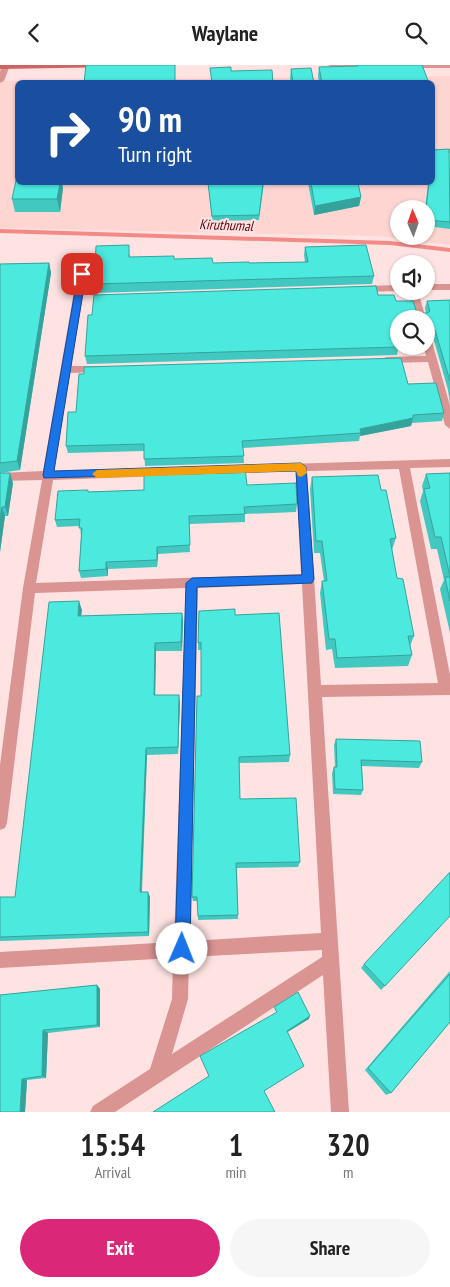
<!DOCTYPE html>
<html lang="en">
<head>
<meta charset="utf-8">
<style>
	body { margin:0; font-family:"PT Sans Narrow",sans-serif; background:#f6f6f6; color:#222; height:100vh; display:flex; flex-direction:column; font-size:19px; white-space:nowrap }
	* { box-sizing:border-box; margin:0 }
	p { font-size:16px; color:#767676 }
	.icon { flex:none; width:28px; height:28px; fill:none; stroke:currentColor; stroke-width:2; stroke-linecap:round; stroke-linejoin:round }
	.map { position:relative; height:1047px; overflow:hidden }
	.drawer { display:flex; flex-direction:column; background:#fff; flex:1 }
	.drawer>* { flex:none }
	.top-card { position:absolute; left:15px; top:15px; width:420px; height:105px; border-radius:8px; box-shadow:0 1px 4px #0004; background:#1a4fa0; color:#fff; overflow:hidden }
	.needle { width:32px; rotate:358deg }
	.buttons { position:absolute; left:390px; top:135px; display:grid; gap:10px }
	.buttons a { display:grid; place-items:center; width:45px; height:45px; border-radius:50%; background:#fff; box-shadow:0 1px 4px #0004; font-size:25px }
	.pin { position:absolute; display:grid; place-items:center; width:42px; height:42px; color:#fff; margin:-21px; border-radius:10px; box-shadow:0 2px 8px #0006 }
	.me { position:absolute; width:55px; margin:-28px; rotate:1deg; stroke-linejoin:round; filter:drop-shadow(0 0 4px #0008) }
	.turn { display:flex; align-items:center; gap:18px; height:105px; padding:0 20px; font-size:22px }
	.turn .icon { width:65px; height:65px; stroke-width:2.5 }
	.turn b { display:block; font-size:35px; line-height:42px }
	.eta { display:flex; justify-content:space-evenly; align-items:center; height:85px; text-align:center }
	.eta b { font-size:30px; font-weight:700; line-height:35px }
	.button { display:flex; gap:10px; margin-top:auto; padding:10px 20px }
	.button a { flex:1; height:58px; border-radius:30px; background:#db2777; color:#fff; font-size:20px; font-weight:700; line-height:58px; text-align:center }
	.button a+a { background:#f6f6f6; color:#222 }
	header { display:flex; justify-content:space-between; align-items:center; height:65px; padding:0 20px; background:#fff; font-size:22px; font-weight:700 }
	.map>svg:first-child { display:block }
</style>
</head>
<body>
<header><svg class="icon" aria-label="back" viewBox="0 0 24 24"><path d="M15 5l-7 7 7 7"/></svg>Waylane<svg class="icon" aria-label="search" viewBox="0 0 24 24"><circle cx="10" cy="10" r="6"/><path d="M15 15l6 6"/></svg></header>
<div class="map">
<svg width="450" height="1047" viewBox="0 0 450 1047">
	<rect width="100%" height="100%" fill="#fee3e2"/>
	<path fill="#ffd5d2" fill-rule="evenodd" d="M450 11V180L377 171 0 163V16ZM18 18H432V118H18ZM399 144H426V171H399Z"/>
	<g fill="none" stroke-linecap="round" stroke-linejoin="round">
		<path fill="#f38a87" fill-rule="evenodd" d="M0 164 390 176 450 183V187L390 180 0 168Z"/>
		<path fill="#da9491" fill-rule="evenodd" d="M2 0H10L4 16 0 18V7Z
			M328 0H371L372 1 368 3 332 2Z
			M402 0H450V3H405Z
			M450 84V88L432 89V85Z
			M82 206 87 209 71 301H101L106 304 101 307 70 308 54 406 160 403 166 407 160 411 53 415 36 518 301 509 296 406 228 408 224 407 222 404 224 401 450 394V402L410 403 450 610V630L322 632 349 1047H331L323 910 115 1047H90L93 1041 150 1004 172 934 173 893 0 903V887L174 877 186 523 35 528 7 758 5 763 0 765V700L23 523 42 415 0 416V408L43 406 77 209ZM399 404 438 618 321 620 307 406ZM302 519 321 868 190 876 198 523ZM322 885V892L172 989 188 934 189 892Z
			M426 219H450V225H426Z
			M399 220V226L361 227 356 224 361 221Z
			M408 226H418L426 254H416Z
			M426 270 431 273 450 341V364L445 360 428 297 386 298 381 295 386 292 426 291 423 281H426Z"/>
		<path fill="#cb6665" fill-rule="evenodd" d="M0 0H124L120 2 0 4Z"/>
	</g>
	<path fill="#41c8c0" d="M356 0H422L429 18H319L318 11 319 2H356Z
		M291 4 314 18H291L290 13Z
		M208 118H264L259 155 212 156Z
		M308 118H358L361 132 359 141 314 150Z
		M404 118H432L450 123V164L426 161V144H425L428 118 404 119Z
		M63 123 60 147H15L12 134Z
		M305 182 374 211 372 219 95 228 94 219 130 189V192L174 194 213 198H249L305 197 304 190Z
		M49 198 51 208 20 405 0 408V199Z
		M378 230 396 236 417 248H426L425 243 427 236 450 235V339L448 325 433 272 427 268 399 254V281H423L422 285H398L397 290 87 299 85 291Z
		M408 319 444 348 442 356 412 358 411 361 360 371 359 376 243 383 244 398 145 401 144 386 68 388 66 381Z
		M0 408 13 418 8 451H5L0 487Z
		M450 408V568L440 524 444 515 437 484H431L420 436 423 426 422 421 426 409Z
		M312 412 381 425 396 473 392 485 397 513 414 571 410 581 412 590 408 601 335 603 332 584 326 585 320 528 322 516H324L320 488H314L310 424Z
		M247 420 297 439 296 447 245 449V457L189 459 190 487 158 489 157 502 108 504V511L81 513 79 506 81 471 80 461 57 462 55 455 88 425V427L144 425Z
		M82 545 81 551 182 548 183 556 182 586H156L155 630 180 638 178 689 147 690 142 827 150 832 149 871 0 876V832H15Z
		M235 550 290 690 289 697 239 698 240 734 300 797 298 802 237 803 238 854 198 855V836H193L192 832 201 631V585H198V578Z
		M336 674 422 697 419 703 362 701 363 725 361 730 333 729 332 708 334 702H335L334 680Z
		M364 899 385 921 381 925 361 903Z
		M450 906V957L391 1028 386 1030 365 1005Z
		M97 920 100 924V962L48 968 46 1013 27 1015 25 1047 0 930Z"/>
	<path fill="#35a39c" d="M60 118H62L63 123 60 147 57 134Z
		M361 132 359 141 314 150 315 141Z
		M49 198 51 208 20 405 17 396Z
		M429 261 427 268 426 269V262Z
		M413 353 411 361 360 371 361 368 360 364Z
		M10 408 13 418 8 451 5 442Z
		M2 442 5 451 0 487V454Z
		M157 482 158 489 157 502Z
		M106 497 108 504V511L106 504Z
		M79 536 82 545 80 559 78 551Z
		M182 548 183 556 182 586 181 577Z
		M155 578 156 586 155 638 154 630Z
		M179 630 180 638 178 689V682Z
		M146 683 147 690 141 832 140 827Z
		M148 827 150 832 149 871 148 867Z
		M97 920 100 924V962L97 960Z
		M310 951 309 954 286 968 287 966Z
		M43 965 48 968 46 1013 42 1011Z
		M22 1014 27 1015 25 1047H20Z"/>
	<path fill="#4ce9df" stroke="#35a39c" d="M86 0H175V17L84 18Z
		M357 0H422L429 18H322L319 2 358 1Z
		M231 2V6L272 5 273 18H212L210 3Z
		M311 3 314 18H293L291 4Z
		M449 84 450 157 426 155V144L429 118H432V89L433 85Z
		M17 111 18 118H60L57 134H12Z
		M208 118H263L259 150 212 151Z
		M311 118H358L361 132 315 141Z
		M129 180V192L174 191V194L212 193 213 198 249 197V198L308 197 305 182 366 180 374 211 94 219 96 181Z
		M49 198 17 396 0 398V199Z
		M376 221 378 230H394L396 236H413L417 248H428L430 246 427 236 450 235V316L435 265 429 261 426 262V254H399V278H397L398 282 85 291 88 250H92L94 230Z
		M401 293 408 319 436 318 444 348 413 350V353L360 364 361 368 242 376 244 391 144 394V379L66 381 68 347H76L79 309H84V302Z
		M245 403 247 420 296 418 297 439 244 442 245 449 189 451 190 480 157 482V495L106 497V504L79 506 82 463H79L80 454 55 455 58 426 88 425V427L144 425V406Z
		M0 408H10L5 442H2L0 454Z
		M450 408V511L441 472H435L424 424 430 423 426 409Z
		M378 410 381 425H386L396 473 390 474 397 513 403 514 414 571H408L412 590 337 593 335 574H329L322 516H327L322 476H316L312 412Z
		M445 512H450V536Z
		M79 536 78 551 182 548 181 577 155 578 154 630H179L178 682 146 683 140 827H148V867L0 872V832H15L49 537Z
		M235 544V550L279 548 290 690 239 692 240 734 296 733 300 797 236 798 238 850 198 851 197 832H192L197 631H201V577L198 578 199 546Z
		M336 674 420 676 422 697 361 695 363 725 335 724 334 702H337Z
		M450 807V851L385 921 364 899Z
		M450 909V957L391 1028 368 1003Z
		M97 920V960L43 965 42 1011 22 1014 20 1047H0V930Z
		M298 927 310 951 287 966 304 1001 264 1026 275 1047H153L209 1011 200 991 277 947 274 942Z"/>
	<path fill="#1a73e8" stroke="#114b97" d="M82 207 86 209 54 406 301 398 306 402 314 514 312 518 197 522 190 884 187 890 182 892 177 890 175 884 186 518 192 513 302 510 296 406 44 413 43 410 78 209Z"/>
	<path fill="#f59e0b" d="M301 398 306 402 307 408 301 412 298 411 296 406 97 413 92 409 97 405Z"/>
	<g text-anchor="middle" stroke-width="4.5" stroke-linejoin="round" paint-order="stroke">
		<g font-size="14" font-style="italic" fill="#630010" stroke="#fee3e2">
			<text transform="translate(226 160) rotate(2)" y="5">Kiruthumal</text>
		</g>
	</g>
</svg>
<div class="buttons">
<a><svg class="needle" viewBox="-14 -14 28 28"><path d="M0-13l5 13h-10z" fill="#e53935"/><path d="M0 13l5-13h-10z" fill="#767676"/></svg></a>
<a><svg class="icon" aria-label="sound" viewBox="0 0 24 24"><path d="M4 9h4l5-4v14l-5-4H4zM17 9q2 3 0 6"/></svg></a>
<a><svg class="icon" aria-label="search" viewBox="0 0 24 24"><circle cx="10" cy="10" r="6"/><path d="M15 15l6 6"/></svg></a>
</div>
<div class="pin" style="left:82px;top:209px;background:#d93025"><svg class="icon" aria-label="arrive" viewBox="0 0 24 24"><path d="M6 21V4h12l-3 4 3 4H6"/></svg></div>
<svg class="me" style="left:182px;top:884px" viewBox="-20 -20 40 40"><circle r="19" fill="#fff"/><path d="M0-13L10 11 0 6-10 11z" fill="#1a73e8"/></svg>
<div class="top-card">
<div class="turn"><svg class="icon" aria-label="right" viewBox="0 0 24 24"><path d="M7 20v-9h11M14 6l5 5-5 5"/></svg><div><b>90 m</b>Turn right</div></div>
</div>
</div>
<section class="drawer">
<div class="eta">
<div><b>15:54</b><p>Arrival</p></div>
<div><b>1</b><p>min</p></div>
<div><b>320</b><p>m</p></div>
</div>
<div class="button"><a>Exit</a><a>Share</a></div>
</section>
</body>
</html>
